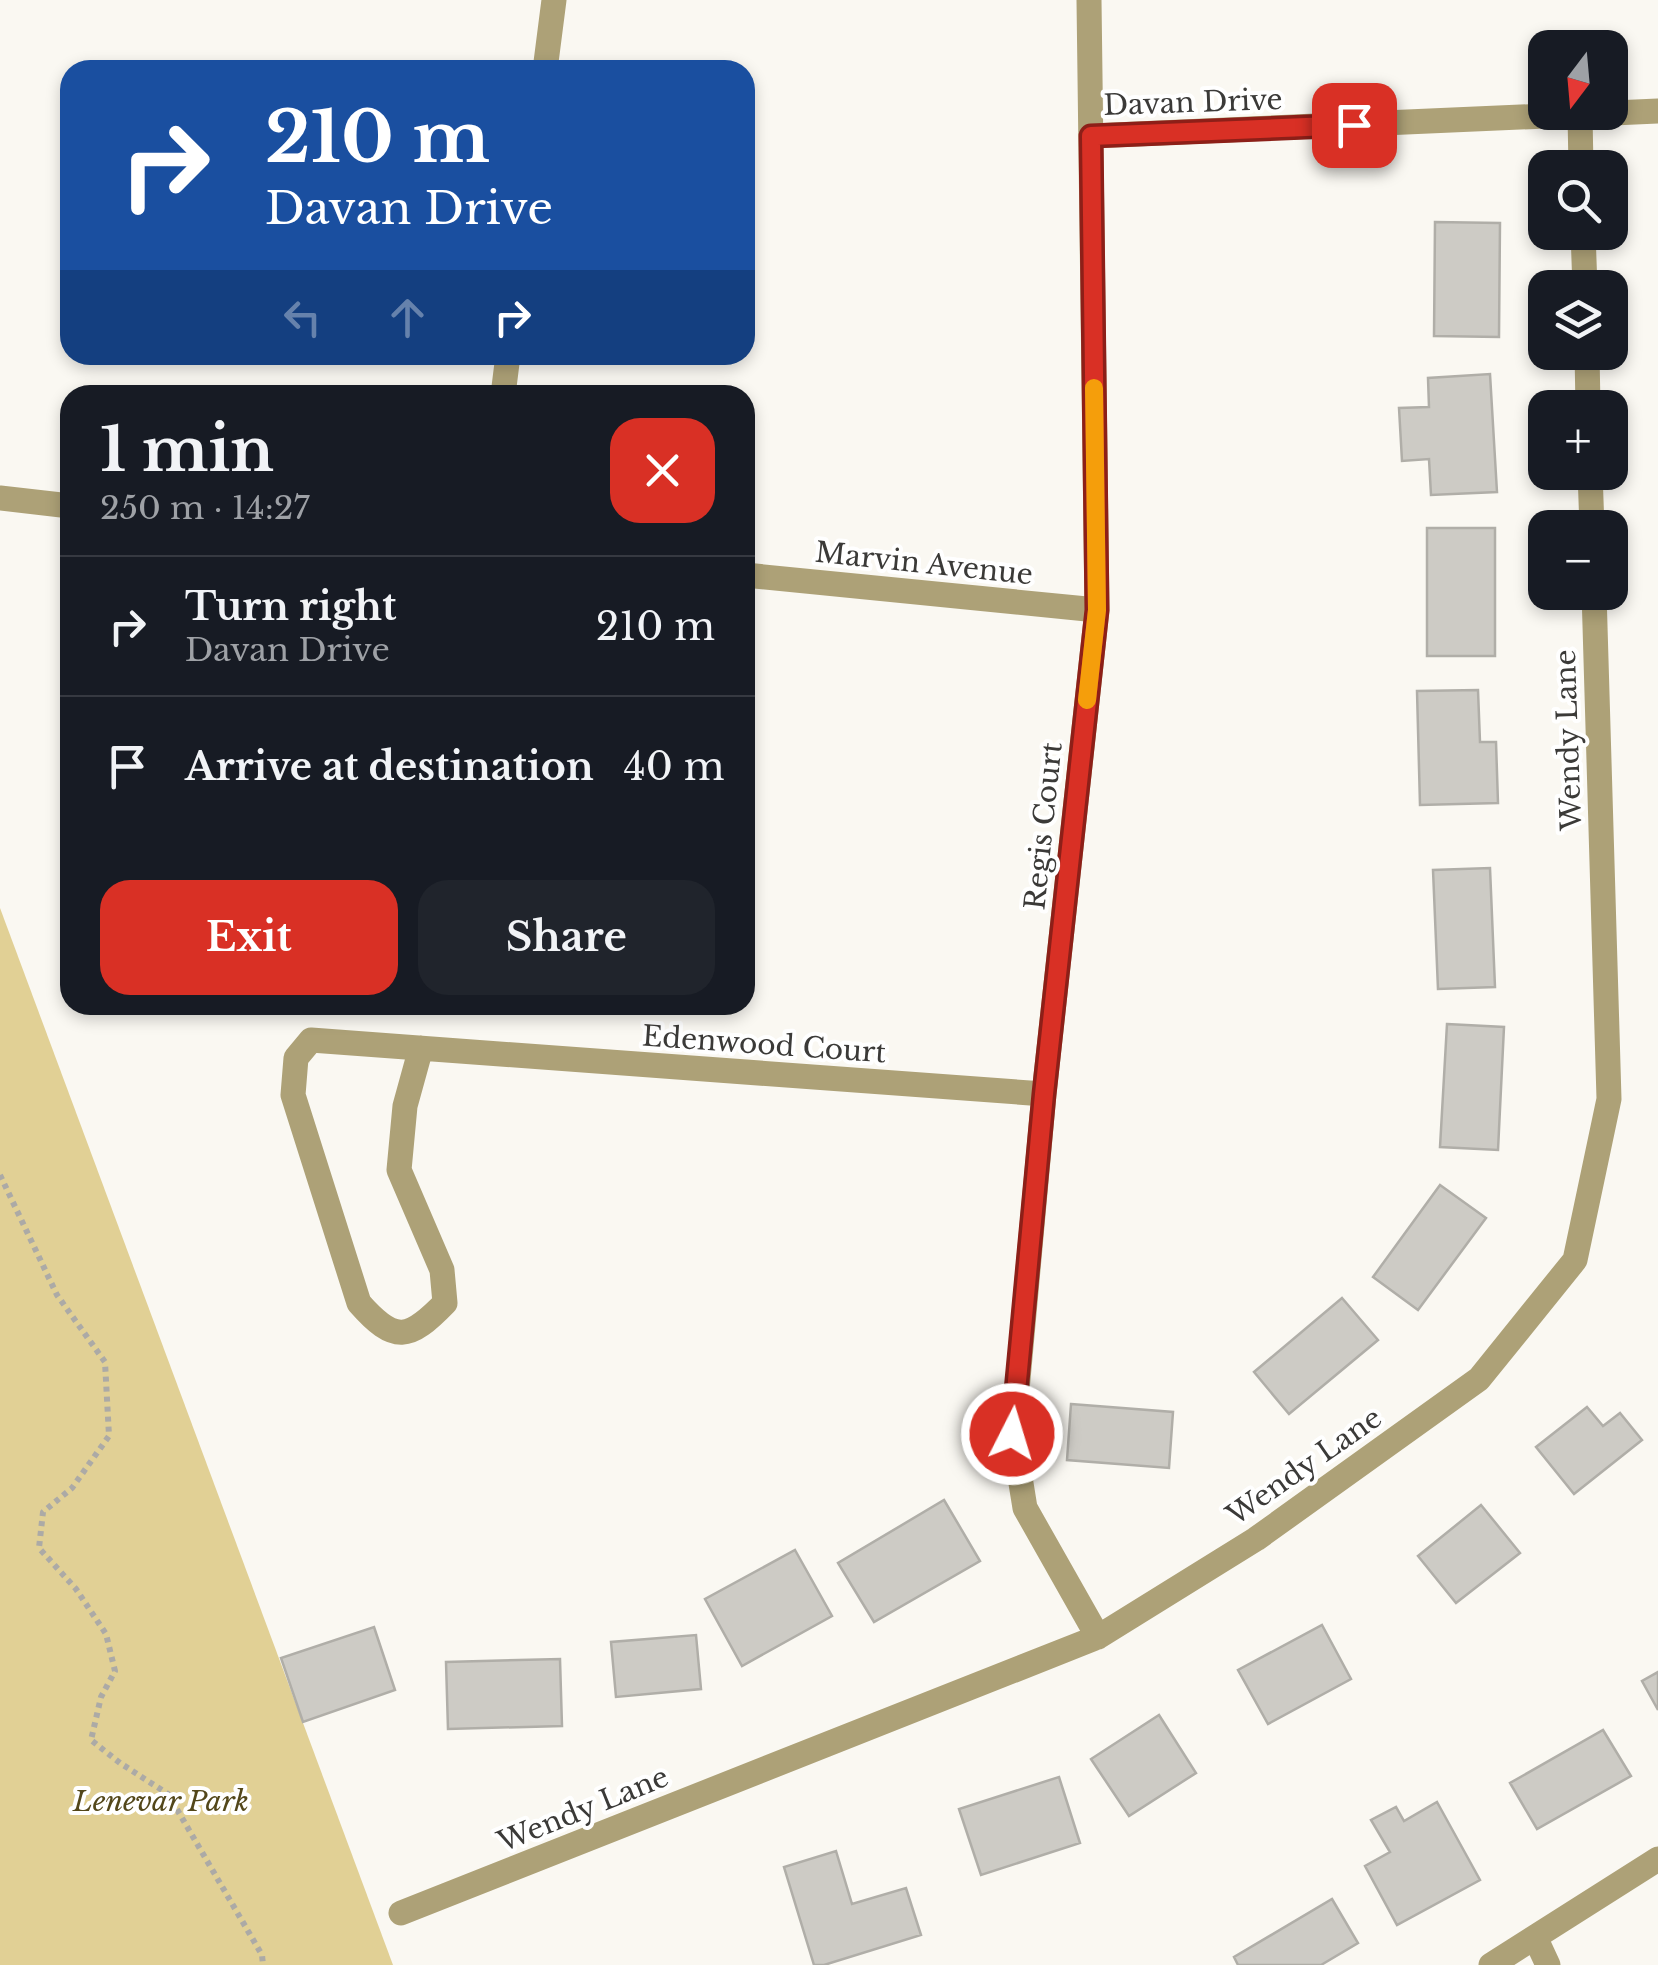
<!DOCTYPE html>
<html lang="en">
<head>
<meta charset="utf-8">
<style>
	body { margin:0; font-family:"Libre Baskerville",serif; background:#20242c; color:#f1f3f6; height:100vh; display:flex; flex-direction:column; font-size:38px; white-space:nowrap }
	* { box-sizing:border-box; margin:0 }
	p { font-size:32px; color:#9ea1a6 }
	.icon { flex:none; width:55px; height:55px; fill:none; stroke:currentColor; stroke-width:2; stroke-linecap:round; stroke-linejoin:round }
	.map { position:relative; flex:1; overflow:hidden }
	.side { position:absolute; left:60px; top:385px; width:695px; height:630px; display:flex; flex-direction:column; background:#171b24; border-radius:30px; box-shadow:0 5px 15px #0003 }
	.side>* { flex:none }
	.guide { position:absolute; left:60px; top:60px; width:695px; height:305px; border-radius:30px; box-shadow:0 5px 15px #0003; background:#1a4fa0; color:#fff; overflow:hidden }
	.needle { width:65px; rotate:196deg }
	.buttons { position:absolute; left:1528px; top:30px; display:grid; gap:20px }
	.buttons a { display:grid; place-items:center; width:100px; height:100px; border-radius:20px; background:#171b24; box-shadow:0 5px 15px #0003; font-size:50px }
	.pin { position:absolute; display:grid; place-items:center; width:85px; height:85px; color:#fff; margin:-42px; border-radius:20px; box-shadow:0 5px 15px #0006 }
	.me { position:absolute; width:110px; margin:-55px; rotate:5deg; stroke-linejoin:round; filter:drop-shadow(0 0 8px #0008) }
	.turn { display:flex; align-items:center; gap:35px; height:210px; padding:0 40px; font-size:45px }
	.turn .icon { width:130px; height:130px; stroke-width:2.5 }
	.turn b { display:block; font-size:70px; line-height:85px }
	.lanes { display:flex; align-items:center; height:95px; padding:0 40px; background:#0003; justify-content:center; gap:50px; direction:ltr }
	.lanes .off { opacity:.35 }
	.round { display:grid; place-items:center; flex:none; width:105px; height:105px; border-radius:30px; background:#20242c }
	.overview { display:flex; align-items:center; justify-content:space-between; height:170px; padding:0 40px }
	h1 { font-size:60px; font-weight:700; line-height:75px }
	.cta { display:flex; gap:20px; margin-top:auto; padding:20px 40px }
	.cta a { flex:1; height:115px; border-radius:30px; background:#d93025; color:#fff; font-size:40px; font-weight:700; line-height:115px; text-align:center }
	.cta a+a { background:#20242c; color:#f1f3f6 }
	ul { padding:0; list-style:none }
	li { display:flex; align-items:center; gap:30px; height:140px; padding:0 40px; border-top:2px solid #363941 }
	li div { flex:1 }
	li b { display:block; font-size:38px }
	li em { font-style:normal }
	.map>svg:first-child { display:block }
</style>
</head>
<body>
<div class="map">
<svg width="1658" height="1965" viewBox="0 0 1658 1965">
	<rect width="100%" height="100%" fill="#faf8f2"/>
	<path fill="#e1d095" d="M0 908 393 1965H0Z"/>
	<path fill="#cdcbc5" stroke="#b0aea8" stroke-width="2.5" d="M1435 222 1500 223 1499 337 1434 336Z
		M1490 374 1497 492 1431 495 1429 459 1402 461 1399 408 1429 407 1428 378Z
		M1427 528H1495V656H1427Z
		M1478 690 1480 742H1496L1498 803 1420 805 1417 691Z
		M1490 868 1495 987 1438 989 1433 870Z
		M1447 1024 1504 1027 1498 1150 1440 1147Z
		M1440 1185 1486 1218 1418 1310 1373 1277Z
		M1342 1298 1378 1340 1289 1414 1254 1372Z
		M1071 1404 1173 1412 1169 1468 1067 1460Z
		M1587 1407 1603 1426 1620 1413 1642 1440 1574 1494 1536 1447Z
		M944 1500 980 1561 874 1622 838 1563Z
		M1481 1505 1520 1553 1456 1603 1418 1556Z
		M795 1550 832 1616 742 1666 705 1599Z
		M1322 1625 1351 1679 1268 1724 1238 1670Z
		M374 1627 395 1690 303 1722 281 1658Z
		M696 1635 701 1689 616 1697 611 1642Z
		M560 1659 562 1726 448 1729 446 1662Z
		M1658 1672V1710L1642 1681Z
		M1159 1715 1196 1773 1129 1816 1091 1759Z
		M1603 1730 1631 1776 1537 1829 1510 1783Z
		M1059 1777 1080 1843 981 1875 959 1809Z
		M1437 1802 1480 1880 1397 1925 1365 1866 1390 1852 1371 1820 1396 1807 1404 1821Z
		M836 1851 852 1904 906 1888 921 1935 824 1965H814L784 1867Z
		M1332 1899 1358 1943 1321 1965H1238L1234 1957Z"/>
	<g fill="none" stroke-linecap="round" stroke-linejoin="round">
		<path stroke="#acaaa6" stroke-width="6" stroke-dasharray="5 5" stroke-linecap="butt" d="M0 1175 57 1295 105 1362 109 1436 72 1488 43 1512 39 1548 76 1589 106 1634 115 1671 101 1697 91 1740 120 1763 168 1794 262 1955 263 1965"/>
		<path stroke="#ada177" stroke-width="25" d="M1089 0 1097 610 1044 1094 1013 1434 1025 1508 1098 1637
			M545 70 554 0
			M1580 115 1581 168
			M1091 136 1658 111
			M1583 232 1585 288
			M1587 352 1588 408
			M503 395 508 355
			M1590 472 1592 528
			M0 498 70 506
			M745 575 1097 610
			M421 1048 405 1106 399 1170 442 1270 445 1303C409 1340 395 1344 359 1303L293 1095 296 1058 311 1040 1044 1094
			M401 1913 1098 1637 1256 1539 1479 1379 1575 1260 1609 1099 1594 592
			M1535 1937 1548 1965
			M1491 1965 1658 1859"/>
	</g>
	<g fill="none" stroke-linecap="round" stroke-linejoin="round">
		<defs>
			<path id="route" d="M1012 1434 1044 1094 1097 610 1091 136 1354 125"/>
		</defs>
		<use href="#route" stroke="#8d1f18" stroke-width="25"/>
		<use href="#route" stroke="#d93025" stroke-width="18"/>
		<path stroke="#f59e0b" stroke-width="18" d="M1087 700 1097 610 1094 388"/>
	</g>
	<g text-anchor="middle" stroke-width="8" stroke-linejoin="round" paint-order="stroke">
		<g font-size="28" fill="#3b3a38" stroke="#fff">
			<text transform="translate(1193 102) rotate(-2)" y="10">Davan Drive</text>
			<text transform="translate(924 563) rotate(6)" y="10">Marvin Avenue</text>
			<text transform="translate(1568 740) rotate(-92)" y="10">Wendy Lane</text>
			<text transform="translate(1043 826) rotate(-84)" y="10">Regis Court</text>
			<text transform="translate(764 1044) rotate(4)" y="10">Edenwood Court</text>
			<text transform="translate(1304 1466) rotate(-35)" y="10">Wendy Lane</text>
			<text transform="translate(583 1809) rotate(-22)" y="10">Wendy Lane</text>
		</g>
		<g font-size="28" font-style="italic" fill="#53471a" stroke="#fff">
			<text x="161" y="1811">Lenevar Park</text>
		</g>
	</g>
</svg>
<div class="buttons">
<a><svg class="needle" viewBox="-14 -14 28 28"><path d="M0-13l5 13h-10z" fill="#e53935"/><path d="M0 13l5-13h-10z" fill="#9ea1a6"/></svg></a>
<a><svg class="icon" aria-label="search" viewBox="0 0 24 24"><circle cx="10" cy="10" r="6"/><path d="M15 15l6 6"/></svg></a>
<a><svg class="icon" aria-label="layers" viewBox="0 0 24 24"><path d="M12 4l9 5-9 5-9-5zM3 14l9 5 9-5"/></svg></a>
<a>+</a>
<a>−</a>
</div>
<div class="pin" style="left:1354px;top:125px;background:#d93025"><svg class="icon" aria-label="arrive" viewBox="0 0 24 24"><path d="M6 21V4h12l-3 4 3 4H6"/></svg></div>
<svg class="me" style="left:1012px;top:1434px" viewBox="-20 -20 40 40"><circle r="17" fill="#d93025" stroke="#fff" stroke-width="3"/><path d="M0-11L8 9 0 5-8 9z" fill="#fff"/></svg>
<div class="guide">
<div class="turn"><svg class="icon" aria-label="right" viewBox="0 0 24 24"><path d="M7 20v-9h11M14 6l5 5-5 5"/></svg><div><b>210 m</b>Davan Drive</div></div>
<div class="lanes"><svg class="icon off" aria-label="left" viewBox="0 0 24 24"><path d="M17 20v-9H6M10 6l-5 5 5 5"/></svg><svg class="icon off" aria-label="ahead" viewBox="0 0 24 24"><path d="M12 20V5M6 11l6-6 6 6"/></svg><svg class="icon" aria-label="right" viewBox="0 0 24 24"><path d="M7 20v-9h11M14 6l5 5-5 5"/></svg></div>
</div>
<section class="side">
<div class="overview"><div><h1>1 min</h1><p>250 m · 14:27</p></div><a class="round" style="background:#d93025;color:#fff"><svg class="icon" aria-label="close" viewBox="0 0 24 24"><path d="M6 6l12 12M18 6L6 18"/></svg></a></div>
<ul>
<li><svg class="icon" aria-label="right" viewBox="0 0 24 24"><path d="M7 20v-9h11M14 6l5 5-5 5"/></svg><div><b>Turn right</b><p>Davan Drive</p></div><em>210 m</em></li>
<li><svg class="icon" aria-label="arrive" viewBox="0 0 24 24"><path d="M6 21V4h12l-3 4 3 4H6"/></svg><div><b>Arrive at destination</b></div><em>40 m</em></li>
</ul>
<div class="cta"><a>Exit</a><a>Share</a></div>
</section>
</div>
</body>
</html>
